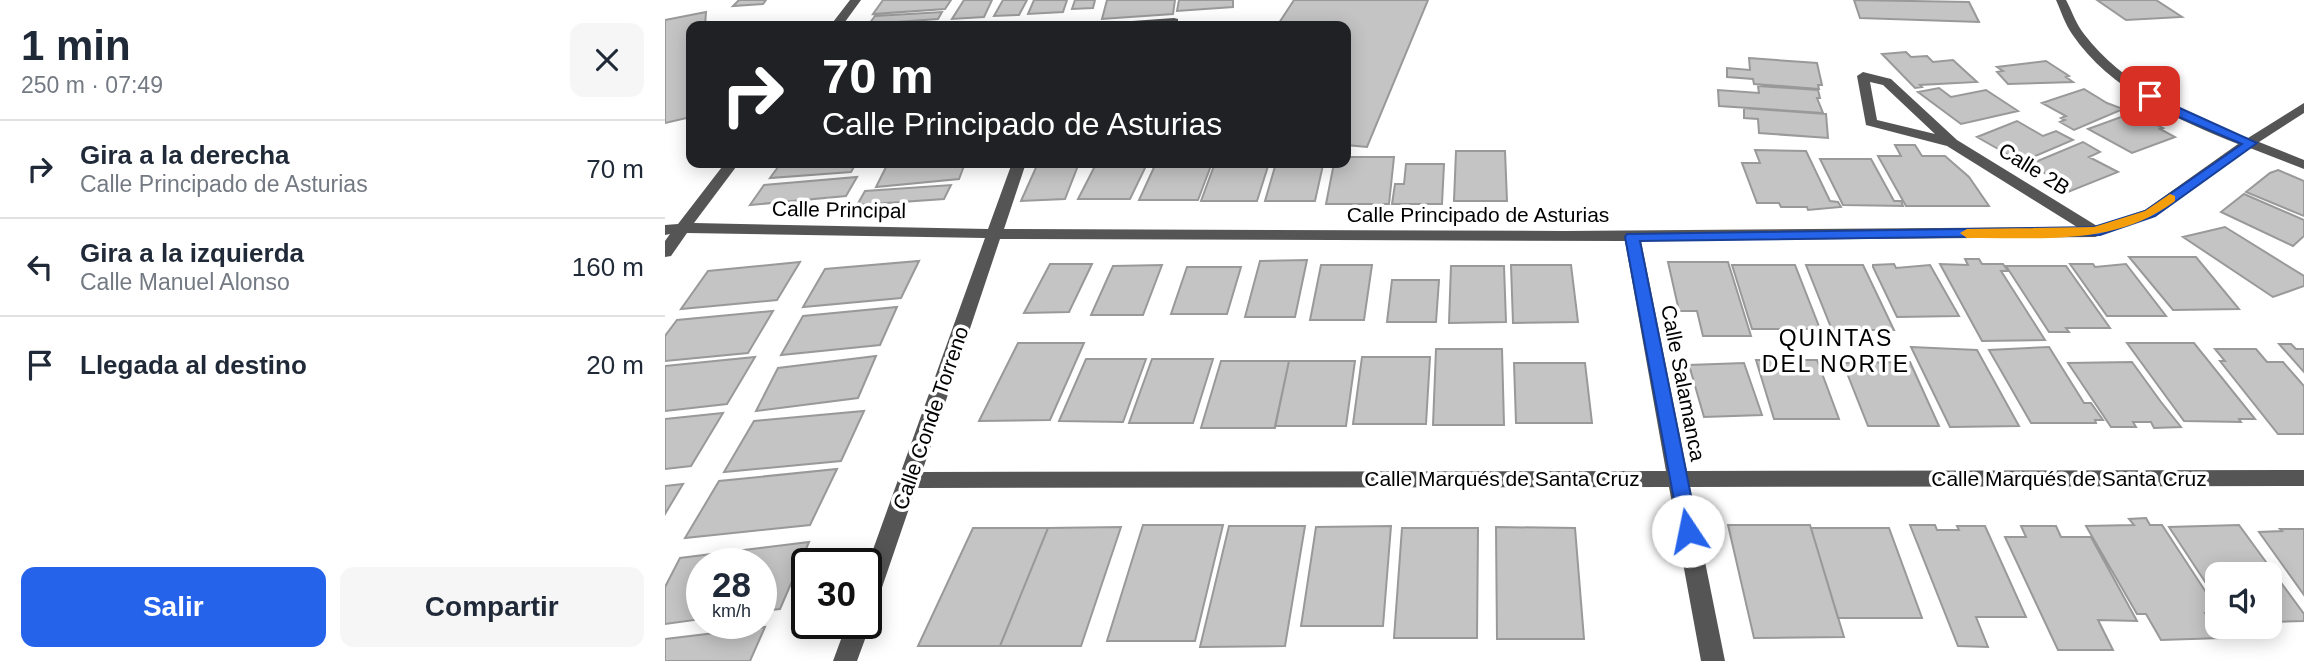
<!DOCTYPE html>
<html lang="es">
<head>
<meta charset="utf-8">
<style>
	body { margin:0; font-family:Arial,sans-serif; background:#f6f6f7; color:#1f2937; height:100vh; display:flex; flex-direction:column; font-size:26px; white-space:nowrap }
	* { box-sizing:border-box; margin:0 }
	p { font-size:23px; color:#747a83 }
	.icon { flex:none; width:38px; height:38px; fill:none; stroke:currentColor; stroke-width:2; stroke-linecap:round; stroke-linejoin:round }
	.map { position:relative; flex:1; overflow:hidden }
	.panel { display:flex; flex-direction:column; background:#fff; width:665px }
	.panel>* { flex:none }
	.banner { position:absolute; left:21px; top:21px; width:665px; height:147px; border-radius:14px; box-shadow:0 4px 18px #0003; background:#202124; color:#fff; overflow:hidden }
	.tools { position:absolute; left:1540px; top:562px; display:grid; gap:14px }
	.tools a { display:grid; place-items:center; width:77px; height:77px; border-radius:14px; background:#fff; box-shadow:0 4px 18px #0003; font-size:35px }
	.speed { position:absolute; left:21px; top:548px; display:flex; gap:14px; font-size:35px; font-weight:700; text-align:center }
	.speed>* { display:grid; place-content:center; width:91px; height:91px; border-radius:50%; background:#fff; box-shadow:0 4px 18px #0003; line-height:1 }
	.speed small { font-size:18px; font-weight:400 }
	.speed .limit { border:4px solid #111; border-radius:10px; background:#fff; color:#111 }
	.pin { position:absolute; display:grid; place-items:center; width:60px; height:60px; color:#fff; margin:-30px; border-radius:14px; box-shadow:0 4px 10px #0006 }
	.me { position:absolute; width:77px; margin:-38px; rotate:349deg; stroke-linejoin:round; filter:drop-shadow(0 0 5px #0008) }
	.turn { display:flex; align-items:center; gap:24px; height:147px; padding:0 21px; font-size:32px }
	.turn .icon { width:91px; height:91px; stroke-width:2.5 }
	.turn b { display:block; font-size:49px; line-height:60px }
	.round { display:grid; place-items:center; flex:none; width:74px; height:74px; border-radius:14px; background:#f6f6f7 }
	.summary { display:flex; align-items:center; justify-content:space-between; height:119px; padding:0 21px }
	h1 { font-size:42px; font-weight:700; line-height:52px }
	.action { display:flex; gap:14px; margin-top:auto; padding:14px 21px }
	.action a { flex:1; height:80px; border-radius:14px; background:#2563eb; color:#fff; font-size:28px; font-weight:700; line-height:80px; text-align:center }
	.action a+a { background:#f6f6f7; color:#1f2937 }
	ul { padding:0; list-style:none }
	li { display:flex; align-items:center; gap:21px; height:98px; padding:0 21px; border-top:2px solid #e0e1e3 }
	li div { flex:1 }
	li b { display:block; font-size:26px }
	li em { font-style:normal }
	main { display:flex; flex:1; min-height:0 }
	.map>svg:first-child { display:block }
</style>
</head>
<body>
<main>
<section class="panel">
<div class="summary"><div><h1>1 min</h1><p>250 m · 07:49</p></div><a class="round"><svg class="icon" aria-label="close" viewBox="0 0 24 24"><path d="M6 6l12 12M18 6L6 18"/></svg></a></div>
<ul>
<li><svg class="icon" aria-label="right" viewBox="0 0 24 24"><path d="M7 20v-9h11M14 6l5 5-5 5"/></svg><div><b>Gira a la derecha</b><p>Calle Principado de Asturias</p></div><em>70 m</em></li>
<li><svg class="icon" aria-label="left" viewBox="0 0 24 24"><path d="M17 20v-9H6M10 6l-5 5 5 5"/></svg><div><b>Gira a la izquierda</b><p>Calle Manuel Alonso</p></div><em>160 m</em></li>
<li><svg class="icon" aria-label="arrive" viewBox="0 0 24 24"><path d="M6 21V4h12l-3 4 3 4H6"/></svg><div><b>Llegada al destino</b></div><em>20 m</em></li>
</ul>
<div class="action"><a>Salir</a><a>Compartir</a></div>
</section>
<div class="map">
<svg width="1639" height="661" viewBox="0 0 1639 661">
	<rect width="100%" height="100%" fill="#fff"/>
	<path fill="#c4c4c4" stroke="#999" stroke-width="2" d="M74 0H101L98 4 68 6Z
		M218 0H286L280 9 208 14Z
		M299 0H327L319 17 287 19Z
		M338 0H362L354 15 329 16Z
		M369 0H402L398 12 363 14Z
		M410 0H430L428 8 407 9Z
		M442 0H510L508 14 437 19Z
		M514 0H568V7L512 11Z
		M629 0H763L702 147 681 145V26H612Z
		M1189 0 1304 2 1314 22 1195 18Z
		M1432 0H1491L1517 17 1461 20Z
		M41 12 40 26H26V117L0 123V20Z
		M277 12 273 19 204 24 210 16Z
		M1241 52 1246 57 1262 56 1268 62 1288 60 1312 82 1255 85 1257 87 1250 88 1217 54Z
		M1084 58 1152 63 1157 85H1153L1154 89 1089 84 1088 79 1062 77V68L1085 70Z
		M1381 61 1404 76 1401 77 1408 82 1343 84 1332 72 1338 71 1332 67Z
		M1093 86 1153 90 1155 98H1152L1158 113 1054 106 1053 90 1094 93Z
		M1274 88 1286 97 1321 90 1353 111 1296 124 1253 92Z
		M1419 89 1442 103 1458 109 1409 130 1395 122 1400 120 1396 118 1401 116 1377 103Z
		M1079 108 1161 114 1163 138 1094 133 1093 119 1079 118Z
		M1467 113 1498 128 1495 129 1510 137 1467 153 1423 129Z
		M1352 121 1378 136 1391 131 1408 140 1356 162 1312 137Z
		M1418 142 1435 152 1424 157 1453 172 1403 192 1391 185 1396 181 1363 165Z
		M1230 145H1250L1257 156H1280L1304 177 1324 206H1241L1213 156H1236Z
		M1090 150 1141 151 1165 201 1173 202 1176 207 1143 210 1142 207H1116L1114 203H1092L1077 163H1095Z
		M791 151H840L842 201H789Z
		M681 157H729L724 204H661L669 163H681Z
		M1155 159H1206L1229 201H1236L1238 206 1178 205Z
		M116 163H191L186 172 105 178Z
		M223 163H300L294 179 211 187Z
		M373 163H414L400 199 356 201Z
		M491 163H547L533 200H474Z
		M550 163H604L592 201H536Z
		M611 163 658 165 650 201H600Z
		M741 164H779L777 204H727L730 184H739Z
		M430 166H481L465 199H413Z
		M1613 170 1639 181V216L1581 192 1605 173Z
		M192 177 181 196 85 205 99 185Z
		M286 185 279 199 192 205 200 191Z
		M1579 194 1639 220V236L1628 246 1556 212Z
		M1560 227 1639 276V286L1608 297 1518 237Z
		M1464 257H1531L1574 309 1508 310Z
		M1300 259H1314L1317 264H1338L1343 271H1336L1380 340 1317 341 1275 264 1303 265Z
		M642 260 630 317H580L595 261Z
		M254 261 236 298 138 307 160 269Z
		M135 262 112 300 16 309 43 271Z
		M1003 262H1063L1086 336H1038L1032 311H1014Z
		M385 264H427L404 312 359 313Z
		M1229 264 1231 268 1265 265 1294 316 1232 317 1208 267V265Z
		M1405 264H1428L1430 267 1461 264 1501 316H1442Z
		M497 265 478 315H426L448 266Z
		M656 265H707L699 320H645Z
		M846 265H906L913 322 848 323Z
		M1067 265H1130L1155 329H1087Z
		M1141 265H1198L1229 330H1167Z
		M786 266H839L841 322 784 323Z
		M1341 266H1401L1445 328H1401L1404 332H1384Z
		M522 267H576L562 314H506Z
		M727 280H774L771 322H722Z
		M232 307 215 345 116 355 138 316Z
		M108 311 83 353 0 361V336L12 320Z
		M353 343H419L385 420 314 421Z
		M1462 343H1529L1590 419H1574L1576 422 1519 421Z
		M1614 344H1626L1631 349H1639V372Z
		M1246 347 1312 350 1354 426 1285 427Z
		M1384 347 1419 403H1426L1438 420H1430L1431 423H1366L1324 350Z
		M771 349H837L839 425H768Z
		M1550 349H1591L1602 362H1618L1639 386V434H1613L1555 361H1560Z
		M211 356 193 398 91 411 113 368Z
		M90 357 62 404 0 411V366Z
		M697 357H765L761 424H688Z
		M421 359H481L458 422 394 421Z
		M487 359H548L528 423H464Z
		M1091 360H1152L1174 419H1109Z
		M556 361H624L610 428H536Z
		M624 361H690L681 426H610Z
		M1245 362 1274 426H1203L1178 363Z
		M1467 362 1496 402 1516 427 1489 428 1486 422H1468L1471 427H1446L1403 363Z
		M849 363H920L927 423H851Z
		M1079 363 1097 415 1039 417 1024 365Z
		M199 411 176 461 59 472 89 421Z
		M58 413 26 466 0 469V419Z
		M172 469 145 525 20 538 54 481Z
		M18 484 0 514V486Z
		M1481 518 1485 525H1497L1552 609V613H1540L1556 638 1496 640 1481 614H1472L1421 526 1469 525 1464 519Z
		M478 525H558L530 641H442Z
		M1063 525H1145L1179 637 1089 638Z
		M1245 525H1270L1272 530H1294L1292 526H1320L1361 617H1311L1323 647 1293 646Z
		M1574 525 1639 614V621L1605 622V574H1552V600L1504 527Z
		M564 526H640L620 646 535 647Z
		M726 526 718 626H636L651 527Z
		M1356 526H1391L1396 537H1426L1472 621 1433 620 1448 650H1393L1340 537H1361Z
		M456 527 416 646H335L383 528Z
		M831 527 910 528 919 639H832Z
		M308 528H383L335 646H253Z
		M737 528H813L812 638H729Z
		M1146 528H1224L1257 618H1173Z
		M1615 529H1639V595L1594 532 1617 531Z
		M144 542 115 609 96 611V564H37V619L0 624V587L15 558Z
		M1570 626H1600L1603 632H1573Z
		M100 627 85 661H0V639Z"/>
	<g fill="none" stroke-linecap="round" stroke-linejoin="round">
		<path fill="#555" fill-rule="evenodd" d="M185 0H196L177 26H165Z
			M1391 0H1401C1407 11 1411 24 1419 34 1458 85 1518 111 1575 135L1583 138 1639 103V113L1594 142 1639 160V169L1585 148 1490 216 1430 237 976 241 1022 471 1639 470V486L1025 487 1060 661H1036L1004 487 251 488 212 602 209 609 201 612V569L320 238 22 233 6 256 0 257V241L5 234 0 235V225L13 224 60 163H74L29 223 323 229 347 163H361L339 229 900 231 1412 227 1282 146 1201 125 1192 76 1198 72 1226 79 1292 140 1432 226 1480 210 1573 144C1513 120 1445 90 1407 34 1400 24 1396 11 1391 0ZM1205 82 1218 85 1270 134 1212 120ZM335 239 960 241 1001 471 257 472Z
			M509 18 513 19V23L433 26 439 23Z
			M201 615 206 623 192 661H168L182 623H201Z"/>
	</g>
	<path fill="#2563eb" stroke="#184099" stroke-width="2" d="M1481 94H1489L1508 105 1592 143 1490 216 1435 235 975 241 1033 531 1030 537 1023 539 1016 537 960 237 962 234 1429 227 1480 211 1577 144 1500 111 1481 99Z"/>
	<path fill="#f59e0b" d="M1505 194 1510 196V201C1449 247 1375 237 1302 238L1295 233 1302 229 1429 227 1480 211Z"/>
	<g text-anchor="middle" stroke-width="7" stroke-linejoin="round" paint-order="stroke">
		<g font-size="21" fill="#000" stroke="#fff">
			<text transform="translate(1369 169) rotate(32)" y="7">Calle 2B</text>
			<text transform="translate(174 210) rotate(1)" y="7">Calle Principal</text>
			<text x="813" y="222">Calle Principado de Asturias</text>
			<text transform="translate(1018 383) rotate(79)" y="7">Calle Salamanca</text>
			<text transform="translate(266 418) rotate(-71)" y="7">Calle Conde Torreno</text>
			<text x="837" y="486">Calle Marqués de Santa Cruz</text>
			<text x="1404" y="486">Calle Marqués de Santa Cruz</text>
		</g>
		<g font-size="23" letter-spacing="2" fill="#000" stroke="#fff">
			<text x="1171" y="346">QUINTAS<tspan x="1171" dy="26">DEL NORTE</tspan></text>
		</g>
	</g>
</svg>
<div class="tools">
<a><svg class="icon" aria-label="sound" viewBox="0 0 24 24"><path d="M4 9h4l5-4v14l-5-4H4zM17 9q2 3 0 6"/></svg></a>
</div>
<div class="speed"><div>28<small>km/h</small></div><div class="limit">30</div></div>
<div class="pin" style="left:1485px;top:96px;background:#d93025"><svg class="icon" aria-label="arrive" viewBox="0 0 24 24"><path d="M6 21V4h12l-3 4 3 4H6"/></svg></div>
<svg class="me" style="left:1023px;top:531px" viewBox="-20 -20 40 40"><circle r="19" fill="#fff"/><path d="M0-13L10 11 0 6-10 11z" fill="#2563eb"/></svg>
<div class="banner">
<div class="turn"><svg class="icon" aria-label="right" viewBox="0 0 24 24"><path d="M7 20v-9h11M14 6l5 5-5 5"/></svg><div><b>70 m</b>Calle Principado de Asturias</div></div>
</div>
</div>
</main>
</body>
</html>
